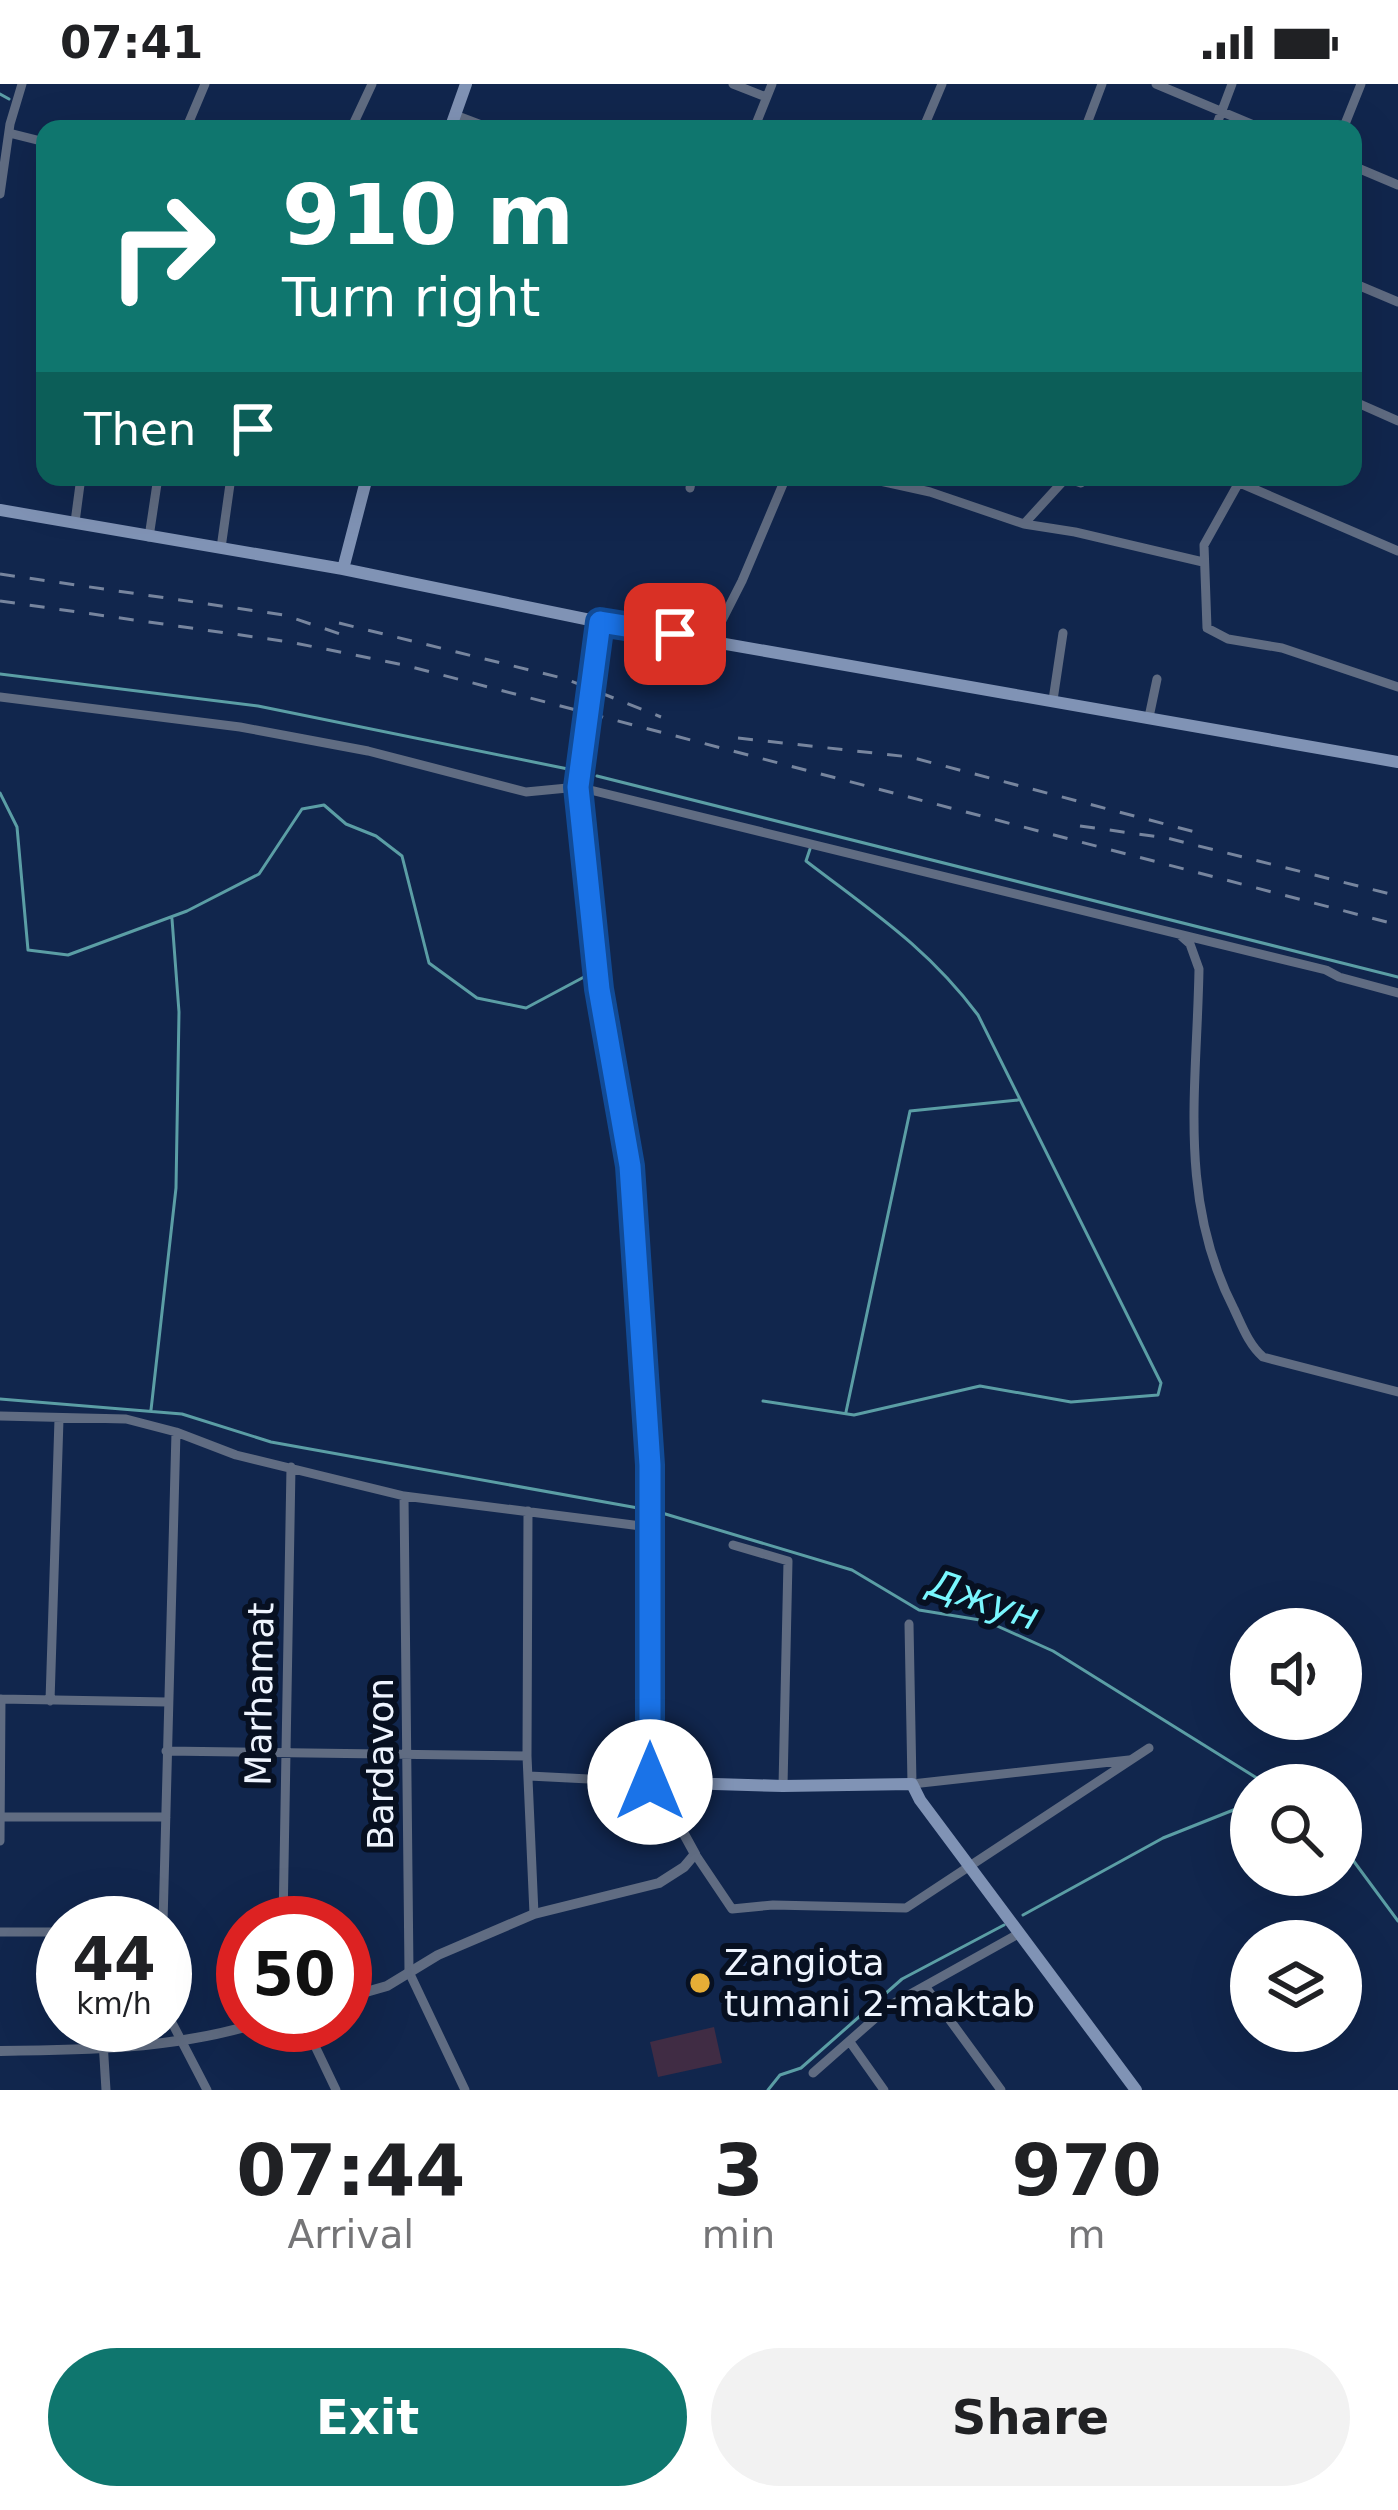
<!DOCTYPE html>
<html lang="en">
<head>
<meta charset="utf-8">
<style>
	body { margin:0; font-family:"DejaVu Sans",sans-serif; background:#f2f2f2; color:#202124; height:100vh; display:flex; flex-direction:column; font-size:45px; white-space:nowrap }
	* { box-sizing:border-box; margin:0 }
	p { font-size:39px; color:#757577 }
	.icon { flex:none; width:66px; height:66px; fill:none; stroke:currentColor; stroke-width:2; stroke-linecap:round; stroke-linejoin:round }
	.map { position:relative; height:2006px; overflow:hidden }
	.sheet { display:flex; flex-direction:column; background:#fff; flex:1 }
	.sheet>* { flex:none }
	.banner { position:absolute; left:36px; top:36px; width:1326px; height:366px; border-radius:24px; box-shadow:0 12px 48px #0002; background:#0f766e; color:#fff; overflow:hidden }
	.fabs { position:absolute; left:1230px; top:1524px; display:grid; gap:24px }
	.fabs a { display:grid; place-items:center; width:132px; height:132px; border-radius:50%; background:#fff; box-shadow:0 12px 48px #0002; font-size:60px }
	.speed { position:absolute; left:36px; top:1812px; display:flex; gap:24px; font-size:60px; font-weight:700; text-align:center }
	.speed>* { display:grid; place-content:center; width:156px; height:156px; border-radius:50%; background:#fff; box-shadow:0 12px 48px #0002; line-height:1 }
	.speed small { font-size:30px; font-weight:400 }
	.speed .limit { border:18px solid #d22; background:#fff; color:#111 }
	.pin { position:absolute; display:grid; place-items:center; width:102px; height:102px; color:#fff; margin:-51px; border-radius:24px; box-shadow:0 6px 18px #0006 }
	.me { position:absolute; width:132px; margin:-66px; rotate:0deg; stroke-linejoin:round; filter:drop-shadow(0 0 9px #0008) }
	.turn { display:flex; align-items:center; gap:42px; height:252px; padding:0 48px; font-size:54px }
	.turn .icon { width:156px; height:156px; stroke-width:2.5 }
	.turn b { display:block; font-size:84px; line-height:102px }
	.then { display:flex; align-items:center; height:114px; padding:0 48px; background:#0003; gap:24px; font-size:45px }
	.eta { display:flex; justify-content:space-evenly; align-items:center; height:204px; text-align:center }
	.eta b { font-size:72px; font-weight:700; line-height:84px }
	.action { display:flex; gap:24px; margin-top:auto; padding:24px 48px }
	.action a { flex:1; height:138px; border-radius:72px; background:#0f766e; color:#fff; font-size:48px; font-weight:700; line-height:138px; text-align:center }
	.action a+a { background:#f2f2f2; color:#202124 }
	.status { display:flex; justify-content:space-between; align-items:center; height:84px; padding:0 60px; background:#fff; direction:ltr }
	.status svg { height:33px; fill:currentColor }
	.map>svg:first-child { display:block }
</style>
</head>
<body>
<div class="status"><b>07:41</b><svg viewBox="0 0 49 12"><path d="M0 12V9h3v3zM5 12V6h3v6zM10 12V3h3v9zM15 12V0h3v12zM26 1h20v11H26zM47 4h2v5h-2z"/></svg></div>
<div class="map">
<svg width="1398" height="2006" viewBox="0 0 1398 2006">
	<rect width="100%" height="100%" fill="#11264d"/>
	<path fill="#402c44" d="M714 1943 722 1979 658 1993 650 1958Z"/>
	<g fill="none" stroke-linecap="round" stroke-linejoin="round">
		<path stroke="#5b9ea5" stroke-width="3" d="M0 10 9 15
			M0 590 258 622 568 685
			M597 692 1398 893
			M0 709 17 743 28 866 68 871 187 827 259 790 302 725 324 721 346 740 376 752 402 772 429 879 477 914 526 924 584 893
			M0 1315 182 1330 271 1358 638 1424
			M763 1317 854 1331 980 1302 1071 1318 1158 1311 1161 1299 978 931C927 863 871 827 806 777L810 765
			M151 1326 176 1104 179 928 172 835
			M846 1328 910 1027 1018 1016
			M662 1429 852 1486 919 1526 986 1537 1053 1567 1268 1701
			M1341 1760 1398 1837
			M1023 1831 1163 1754 1251 1719
			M768 2006 780 1991 801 1984 902 1895 1004 1841"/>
		<path stroke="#606c82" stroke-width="9" d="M733 0 766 13
			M1156 0 1263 45
			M455 31 492 45
			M186 45 205 0
			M351 45 372 0
			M754 45 772 0
			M923 45 942 0
			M1085 45 1102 0
			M1215 45 1232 0
			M1339 45 1345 40 1361 0
			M9 49 45 58
			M1353 82 1398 101
			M0 110 10 40 22 0
			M1353 199 1398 218
			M1353 317 1398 337
			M862 393 930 408 1024 440 1075 448 1203 478
			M1064 393 1081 399 1083 393
			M1242 393 1204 461 1207 544 1228 555 1282 564 1398 603
			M1240 399 1398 467
			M690 404 692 393
			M75 438 81 393
			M1024 440 1066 394
			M149 453 158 393
			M221 464 231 393
			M712 556 742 497 786 393
			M0 613 240 643 368 667 526 708 578 703 1326 886 1339 893 1398 909
			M1053 616 1063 549
			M1149 633 1157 595
			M1181 852 1190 860 1199 885C1197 1005 1177 1114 1234 1225 1242 1242 1249 1261 1263 1273L1398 1308
			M0 1332 126 1335 176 1348 236 1371 404 1412 649 1443
			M404 1412 409 1888 465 2006
			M528 1427 527 1672 534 1830
			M733 1461 788 1477 783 1702
			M909 1540 912 1700 1129 1676
			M0 1615 167 1618
			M50 1617 59 1335
			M166 1667 527 1672
			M529 1692 649 1698
			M0 1733H166
			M0 1757 1 1615
			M695 1770 732 1825 773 1821 906 1824 1149 1664
			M163 1839 176 1348
			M283 1839 291 1383
			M0 1848H63
			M925 1902 1001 2006
			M165 1904 168 1931 207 2006
			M102 1941 106 2006
			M305 1941 336 2006
			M850 1958 884 2006
			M813 1989 889 1922 1020 1849"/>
		<path stroke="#606c82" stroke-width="10" d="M345 1914 387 1902 438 1871 534 1830 659 1799 684 1783 695 1770 684 1750 662 1728 649 1698
			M0 1967C85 1966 170 1965 252 1941"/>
		<path stroke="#8093b5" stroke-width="12" d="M450 45 466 0
			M0 426 343 485 600 538 1398 678
			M343 485 367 393
			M600 538 578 703 599 905 630 1082 649 1381V1698L783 1702 912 1700 920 1716 1136 2006"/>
		<path stroke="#77859e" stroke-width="3" stroke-dasharray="15 15" stroke-linecap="butt" d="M0 490 284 531 352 554
			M0 517 290 558 404 581 1398 841
			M339 539 566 595 661 633
			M738 654 910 673 1199 749
			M1080 742 1167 754 1398 812"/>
	</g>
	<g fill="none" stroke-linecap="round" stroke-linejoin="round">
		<defs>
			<path id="route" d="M650 1698V1381L630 1082 599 905 578 703 600 538 675 550"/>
		</defs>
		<use href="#route" stroke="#114b97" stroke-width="30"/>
		<use href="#route" stroke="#1a73e8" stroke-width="21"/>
	</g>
	<circle fill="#e6ad36" stroke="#071021" stroke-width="4.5" cx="700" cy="1899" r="12"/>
	<g text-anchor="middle" stroke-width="12" stroke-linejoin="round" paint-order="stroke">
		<g font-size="36" fill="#eef4fe" stroke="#071021">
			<text transform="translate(259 1610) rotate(-89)" y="13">Marhamat</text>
			<text transform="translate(380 1680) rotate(-90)" y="13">Bardavon</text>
		</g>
		<g font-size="36" fill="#eef4fe" stroke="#071021" text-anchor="start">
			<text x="724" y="1891">Zangiota<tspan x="724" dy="41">tumani 2-maktab</tspan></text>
		</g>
		<g font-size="39" font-style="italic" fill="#79f6fe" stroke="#071021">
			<text transform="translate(984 1515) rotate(19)" y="14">Джун</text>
		</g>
	</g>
</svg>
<div class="fabs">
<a><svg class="icon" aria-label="sound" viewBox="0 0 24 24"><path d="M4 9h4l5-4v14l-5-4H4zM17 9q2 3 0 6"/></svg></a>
<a><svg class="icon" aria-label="search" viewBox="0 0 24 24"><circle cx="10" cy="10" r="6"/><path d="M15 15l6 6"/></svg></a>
<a><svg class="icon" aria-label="layers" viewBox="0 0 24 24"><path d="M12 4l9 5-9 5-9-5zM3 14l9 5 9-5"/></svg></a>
</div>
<div class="speed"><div>44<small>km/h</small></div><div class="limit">50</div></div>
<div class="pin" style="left:675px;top:550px;background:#d93025"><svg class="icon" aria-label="arrive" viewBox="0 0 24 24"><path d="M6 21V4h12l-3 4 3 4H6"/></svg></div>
<svg class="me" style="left:650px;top:1698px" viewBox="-20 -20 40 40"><circle r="19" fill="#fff"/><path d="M0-13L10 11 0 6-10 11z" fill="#1a73e8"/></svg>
<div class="banner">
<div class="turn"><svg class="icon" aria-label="right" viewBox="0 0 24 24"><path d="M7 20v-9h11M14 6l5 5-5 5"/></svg><div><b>910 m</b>Turn right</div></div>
<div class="then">Then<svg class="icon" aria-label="arrive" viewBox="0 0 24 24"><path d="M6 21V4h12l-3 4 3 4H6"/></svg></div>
</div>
</div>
<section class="sheet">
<div class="eta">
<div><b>07:44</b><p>Arrival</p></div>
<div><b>3</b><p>min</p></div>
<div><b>970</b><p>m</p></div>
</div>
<div class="action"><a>Exit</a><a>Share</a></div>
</section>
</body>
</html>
